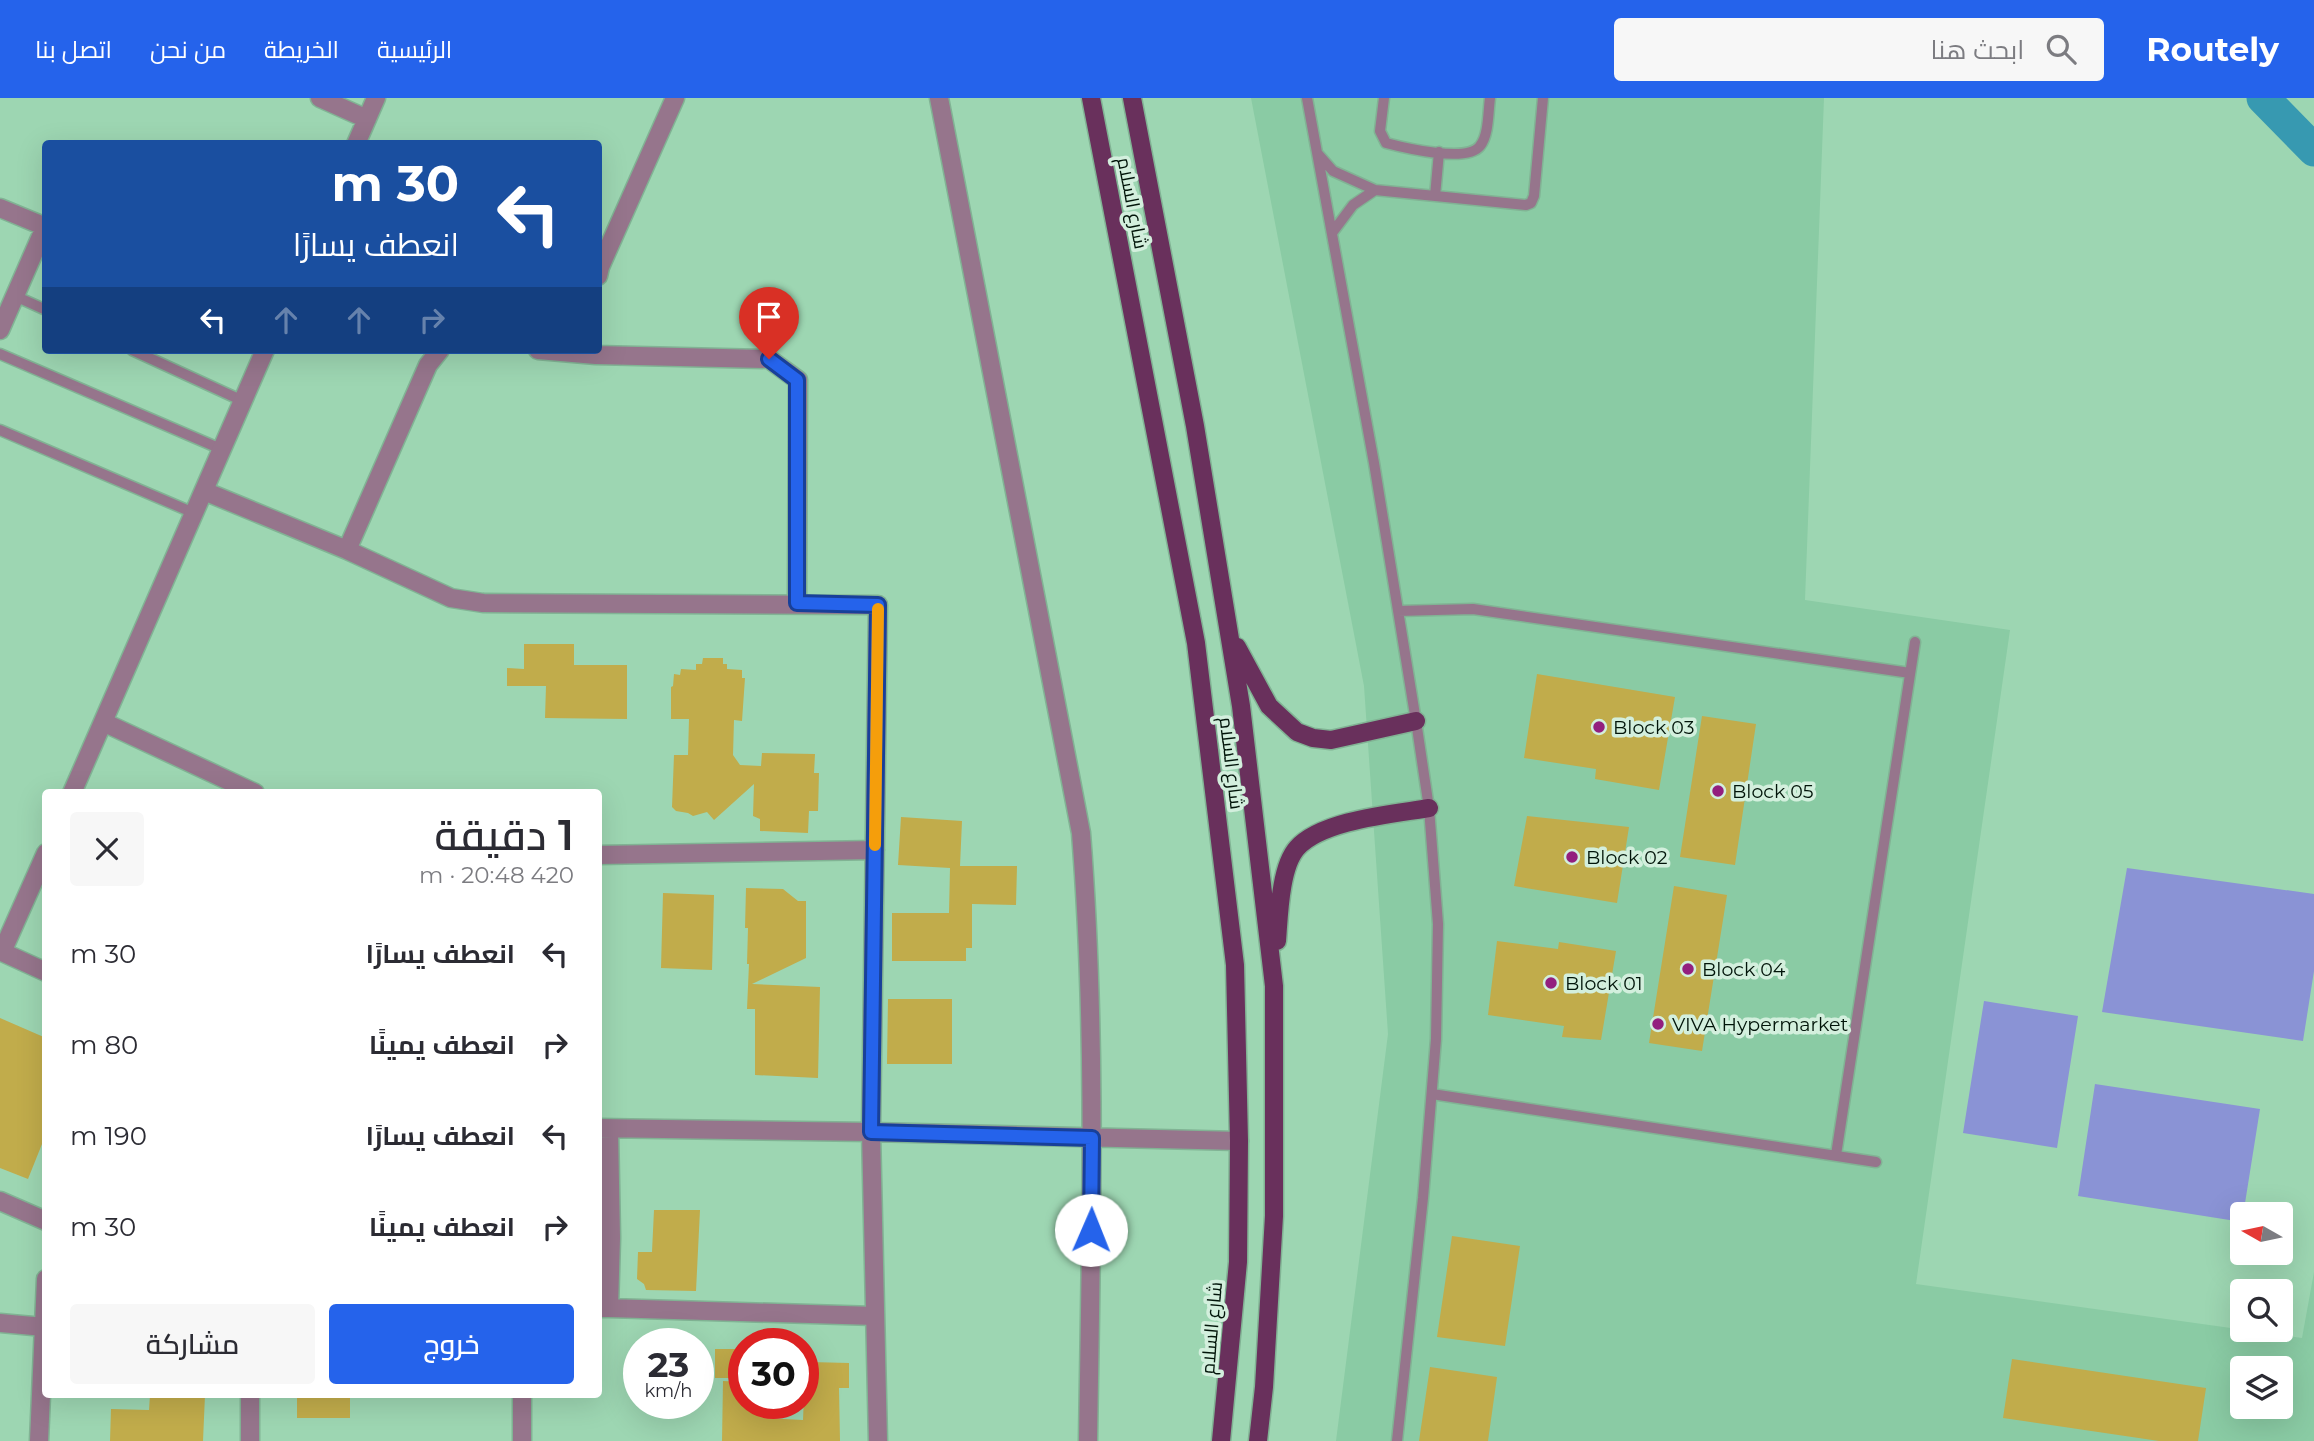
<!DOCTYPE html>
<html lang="ar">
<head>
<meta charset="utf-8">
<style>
	body { margin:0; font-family:Montserrat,Cairo,sans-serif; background:#f7f7f7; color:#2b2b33; direction:rtl; height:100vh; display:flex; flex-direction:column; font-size:26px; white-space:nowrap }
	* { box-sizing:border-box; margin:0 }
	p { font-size:23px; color:#7c7c81 }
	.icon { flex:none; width:38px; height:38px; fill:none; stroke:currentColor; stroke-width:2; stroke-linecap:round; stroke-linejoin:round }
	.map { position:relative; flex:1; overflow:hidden; direction:ltr }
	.sheet { position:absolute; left:42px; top:691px; width:560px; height:609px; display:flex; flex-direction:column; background:#fff; border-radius:7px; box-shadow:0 7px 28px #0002; direction:rtl }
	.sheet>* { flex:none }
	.hud { position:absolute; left:42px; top:42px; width:560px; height:214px; border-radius:7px; box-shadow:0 7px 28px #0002; direction:rtl; background:#1a4fa0; color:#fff; overflow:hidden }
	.needle { width:46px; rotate:279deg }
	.fabs { position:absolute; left:2230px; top:1104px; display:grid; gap:14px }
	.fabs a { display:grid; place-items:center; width:63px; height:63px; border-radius:7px; background:#fff; box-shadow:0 7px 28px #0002; font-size:35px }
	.speed { position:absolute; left:623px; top:1230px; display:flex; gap:14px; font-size:35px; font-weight:700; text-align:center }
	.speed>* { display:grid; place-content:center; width:91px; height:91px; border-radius:50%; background:#fff; box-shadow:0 7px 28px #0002; line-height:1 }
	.speed small { font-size:18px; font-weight:400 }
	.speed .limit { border:10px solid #d22; background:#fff; color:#111 }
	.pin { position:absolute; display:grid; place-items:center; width:60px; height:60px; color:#fff; margin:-72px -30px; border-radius:50% 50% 50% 0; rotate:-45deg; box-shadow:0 0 7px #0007 }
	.pin .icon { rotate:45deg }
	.me { position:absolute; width:77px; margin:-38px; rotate:1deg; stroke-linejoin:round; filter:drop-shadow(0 0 5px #0008) }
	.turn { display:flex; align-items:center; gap:24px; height:147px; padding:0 28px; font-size:32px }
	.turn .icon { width:91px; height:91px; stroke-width:2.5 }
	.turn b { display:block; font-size:49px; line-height:60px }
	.lanes { display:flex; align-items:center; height:66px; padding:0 28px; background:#0003; justify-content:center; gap:35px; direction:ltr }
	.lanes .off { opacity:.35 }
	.round { display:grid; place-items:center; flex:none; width:74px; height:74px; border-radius:7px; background:#f7f7f7 }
	.head { display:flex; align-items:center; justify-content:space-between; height:119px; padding:0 28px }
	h1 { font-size:42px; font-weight:600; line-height:52px }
	.cta { display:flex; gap:14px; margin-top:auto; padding:14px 28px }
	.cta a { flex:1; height:80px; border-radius:7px; background:#2563eb; color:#fff; font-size:28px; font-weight:600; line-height:80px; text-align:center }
	.cta a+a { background:#f7f7f7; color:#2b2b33 }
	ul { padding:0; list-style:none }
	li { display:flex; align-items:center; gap:21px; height:91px; padding:0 28px }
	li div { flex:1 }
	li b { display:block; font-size:26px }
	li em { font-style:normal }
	header { display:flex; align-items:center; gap:42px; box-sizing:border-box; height:98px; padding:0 35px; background:#2563eb; color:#fff }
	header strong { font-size:33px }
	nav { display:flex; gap:38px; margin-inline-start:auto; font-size:24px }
	.search { width:490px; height:63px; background:#f7f7f7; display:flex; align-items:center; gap:18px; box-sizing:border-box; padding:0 24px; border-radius:7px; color:#7c7c81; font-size:26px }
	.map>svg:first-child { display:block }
</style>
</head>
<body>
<header>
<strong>Routely</strong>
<div class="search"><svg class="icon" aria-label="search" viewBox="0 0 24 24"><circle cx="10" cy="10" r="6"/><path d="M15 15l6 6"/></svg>ابحث هنا</div>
<nav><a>الرئيسية</a><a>الخريطة</a><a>من نحن</a><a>اتصل بنا</a></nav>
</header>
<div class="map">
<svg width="2314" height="1343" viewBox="0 0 2314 1343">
	<rect width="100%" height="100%" fill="#9dd6b2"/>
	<path fill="#8acba4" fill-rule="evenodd" d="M1251 0H1824L1805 502 2010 532 1916 1186 2302 1240 2314 1174V1343H1336L1388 936 1364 588ZM2242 1270H2280V1309H2242Z"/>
	<path fill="#8a93d5" d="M2127 770 2314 796V873L2303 943 2102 914Z
		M1984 903 2078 918 2057 1050 1963 1035Z
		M2095 986 2260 1011 2242 1124 2078 1098Z"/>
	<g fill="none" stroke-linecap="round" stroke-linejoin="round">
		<path stroke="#3799b1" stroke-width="33" d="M2263 0 2314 52"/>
	</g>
	<path fill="#c1ac4b" d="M524 546H574V567H627V621L545 620 546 588H507V570L524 571Z
		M703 560H723V566H727V571L742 572V580H745L742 623 734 622 733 657 740 667 761 668 762 655 815 656 814 675H819L818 713H809L808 735 760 733V721L753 718 754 686 714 722 707 714 693 718 688 715 676 713 672 709 674 657H688L689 621H671V589L673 588 674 576 680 577 681 571 696 572V566H702Z
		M1537 576 1675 599 1659 692 1595 681 1596 671 1524 660Z
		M1702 618 1756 626 1735 767 1680 759Z
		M1527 718 1629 729 1617 805 1514 788Z
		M901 719 962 723 960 768H1017L1016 807 972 806V850H966V863H892V815H949L950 770 898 767Z
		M1674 788 1727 797 1702 953 1649 945Z
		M746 790 783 791 798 803H806V860L752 886 820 889 818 980 755 977V911H747L749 866H747L748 830H745Z
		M663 795 714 797 712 872 661 870Z
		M1497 843 1558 851 1559 844 1616 853 1601 942 1562 939 1564 928 1488 917Z
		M888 901H952V966H887Z
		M0 920 46 940V1036L28 1081 0 1070Z
		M654 1112H700L696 1193 646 1192 644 1186 637 1181 638 1154H652Z
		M1452 1138 1520 1148 1505 1248 1437 1239Z
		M715 1251H737V1280H715Z
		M2012 1261 2206 1290 2198 1343H2159L2003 1320Z
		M810 1264 849 1265V1290H839L840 1343H722L723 1283 744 1284V1306H765L764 1320 803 1322 805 1273H810Z
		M1430 1269 1497 1279 1488 1343H1419Z
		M150 1297H205L203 1343H110L111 1311 149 1312Z
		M297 1297H350V1320H297Z"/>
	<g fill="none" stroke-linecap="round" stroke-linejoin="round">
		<defs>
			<path id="lane" d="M1307 0 1374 365 1416 623 1429 710 1438 826 1436 941 1423 1100 1397 1343
				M1384 0 1380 33 1386 45C1405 50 1467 65 1480 48 1489 37 1488 14 1490 0
				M1318 56 1333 73 1375 92 1526 107 1531 105 1534 98 1543 0
				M1435 98 1439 54
				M1332 135 1353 107 1375 92
				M15 198 46 212
				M132 252 243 303
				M0 256 221 351
				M0 332 194 415
				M1398 513 1473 511 1910 575
				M1432 996 1876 1064
				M1836 1057 1915 544"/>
			<path id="street" d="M320 0 367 21
				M939 0 1081 735C1097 937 1091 1141 1088 1343
				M356 46 376 0
				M0 110 46 129
				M598 178 600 169 675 0
				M0 232 45 129
				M538 252 596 257 769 261 798 282 797 505
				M204 393 347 452 451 500 483 505 878 507 871 1034 878 1343
				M347 452 428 267 440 252
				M103 624 255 695
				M72 695 265 252
				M598 757 875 752
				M0 853 46 874
				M2 854 46 755
				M598 1030 871 1034 1239 1043
				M0 1103 46 1123
				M598 1210H609L611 1140 609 1031
				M609 1210 875 1218
				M0 1225 44 1229
				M39 1343 46 1181
				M250 1343V1297
				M522 1343V1297"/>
			<path id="primary" d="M1091 0 1196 545 1235 867 1239 1043 1238 1164 1221 1343
				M1132 0 1195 328 1241 608 1274 888V1118L1264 1289 1258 1343
				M1237 549 1269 608 1297 634 1313 640 1331 642 1416 623
				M1277 843C1279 818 1280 769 1297 750 1322 722 1393 716 1429 710"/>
		</defs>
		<use href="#lane" stroke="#81b394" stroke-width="13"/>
		<use href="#street" stroke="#81b394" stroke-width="21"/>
		<use href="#primary" stroke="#81b394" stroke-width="21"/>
		<use href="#lane" stroke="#96758c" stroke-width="10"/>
		<use href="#street" stroke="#96758c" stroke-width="18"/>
		<use href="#primary" stroke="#69305c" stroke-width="18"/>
	</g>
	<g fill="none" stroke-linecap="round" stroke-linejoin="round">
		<defs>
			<path id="route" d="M769 261 797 282V505L878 507 871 1034 1092 1040 1091 1132"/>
		</defs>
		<use href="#route" stroke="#184099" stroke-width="18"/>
		<use href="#route" stroke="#2563eb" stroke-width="12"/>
		<path stroke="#f59e0b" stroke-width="12" d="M875 747 878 511"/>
	</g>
	<g fill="#931f7e" stroke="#d3efdd" stroke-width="2.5">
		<circle cx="1599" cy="629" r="7"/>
		<circle cx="1718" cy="693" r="7"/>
		<circle cx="1572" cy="759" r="7"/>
		<circle cx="1688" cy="871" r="7"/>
		<circle cx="1551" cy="885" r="7"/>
		<circle cx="1658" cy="926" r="7"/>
	</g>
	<g text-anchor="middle" stroke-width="7" stroke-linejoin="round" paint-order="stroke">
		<g font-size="19" fill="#011409" stroke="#d3efdd">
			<text transform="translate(1133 105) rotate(79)" y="7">شارع السلام</text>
			<text transform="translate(1232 665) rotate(83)" y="7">شارع السلام</text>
			<text transform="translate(1211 1230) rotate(-85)" y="7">شارع السلام</text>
		</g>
		<g font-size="19" fill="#011409" stroke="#d3efdd" text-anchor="start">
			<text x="1613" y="636">Block 03</text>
			<text x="1732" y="700">Block 05</text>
			<text x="1586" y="766">Block 02</text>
			<text x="1702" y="878">Block 04</text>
			<text x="1565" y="892">Block 01</text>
			<text x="1672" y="933">VIVA Hypermarket</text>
		</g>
	</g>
</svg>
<div class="fabs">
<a><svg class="needle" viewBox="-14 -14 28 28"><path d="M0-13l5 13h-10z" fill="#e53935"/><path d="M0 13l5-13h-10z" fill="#7c7c81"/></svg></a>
<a><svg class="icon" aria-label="search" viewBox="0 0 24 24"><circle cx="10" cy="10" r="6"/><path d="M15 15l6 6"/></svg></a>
<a><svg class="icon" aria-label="layers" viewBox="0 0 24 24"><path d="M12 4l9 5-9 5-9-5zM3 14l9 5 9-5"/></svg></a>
</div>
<div class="speed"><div>23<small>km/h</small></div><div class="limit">30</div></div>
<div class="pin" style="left:769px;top:261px;background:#d93025"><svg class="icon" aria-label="arrive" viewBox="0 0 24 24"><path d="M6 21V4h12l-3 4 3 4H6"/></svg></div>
<svg class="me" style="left:1091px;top:1132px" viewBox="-20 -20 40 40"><circle r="19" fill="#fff"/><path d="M0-13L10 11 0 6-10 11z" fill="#2563eb"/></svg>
<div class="hud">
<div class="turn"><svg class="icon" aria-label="left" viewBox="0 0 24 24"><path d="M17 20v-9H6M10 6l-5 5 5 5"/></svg><div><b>30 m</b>انعطف يسارًا</div></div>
<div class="lanes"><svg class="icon" aria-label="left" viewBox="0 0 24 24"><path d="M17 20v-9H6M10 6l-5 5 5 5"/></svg><svg class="icon off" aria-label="ahead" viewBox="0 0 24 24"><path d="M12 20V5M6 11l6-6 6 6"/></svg><svg class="icon off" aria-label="ahead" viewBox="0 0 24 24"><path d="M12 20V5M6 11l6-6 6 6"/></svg><svg class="icon off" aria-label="right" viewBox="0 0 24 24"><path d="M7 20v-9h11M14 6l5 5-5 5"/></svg></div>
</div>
<section class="sheet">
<div class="head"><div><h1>1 دقيقة</h1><p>420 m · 20:48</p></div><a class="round"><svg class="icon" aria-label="close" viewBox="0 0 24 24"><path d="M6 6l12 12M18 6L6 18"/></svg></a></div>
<ul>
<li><svg class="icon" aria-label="left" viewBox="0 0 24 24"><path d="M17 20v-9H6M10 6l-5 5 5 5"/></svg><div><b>انعطف يسارًا</b></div><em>30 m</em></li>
<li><svg class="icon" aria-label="right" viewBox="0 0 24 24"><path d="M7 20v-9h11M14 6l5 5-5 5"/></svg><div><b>انعطف يمينًا</b></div><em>80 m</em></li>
<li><svg class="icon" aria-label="left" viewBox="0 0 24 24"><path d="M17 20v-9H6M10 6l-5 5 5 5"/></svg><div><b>انعطف يسارًا</b></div><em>190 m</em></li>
<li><svg class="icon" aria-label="right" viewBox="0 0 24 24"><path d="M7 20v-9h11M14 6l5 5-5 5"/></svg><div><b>انعطف يمينًا</b></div><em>30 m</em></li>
</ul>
<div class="cta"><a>خروج</a><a>مشاركة</a></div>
</section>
</div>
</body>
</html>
